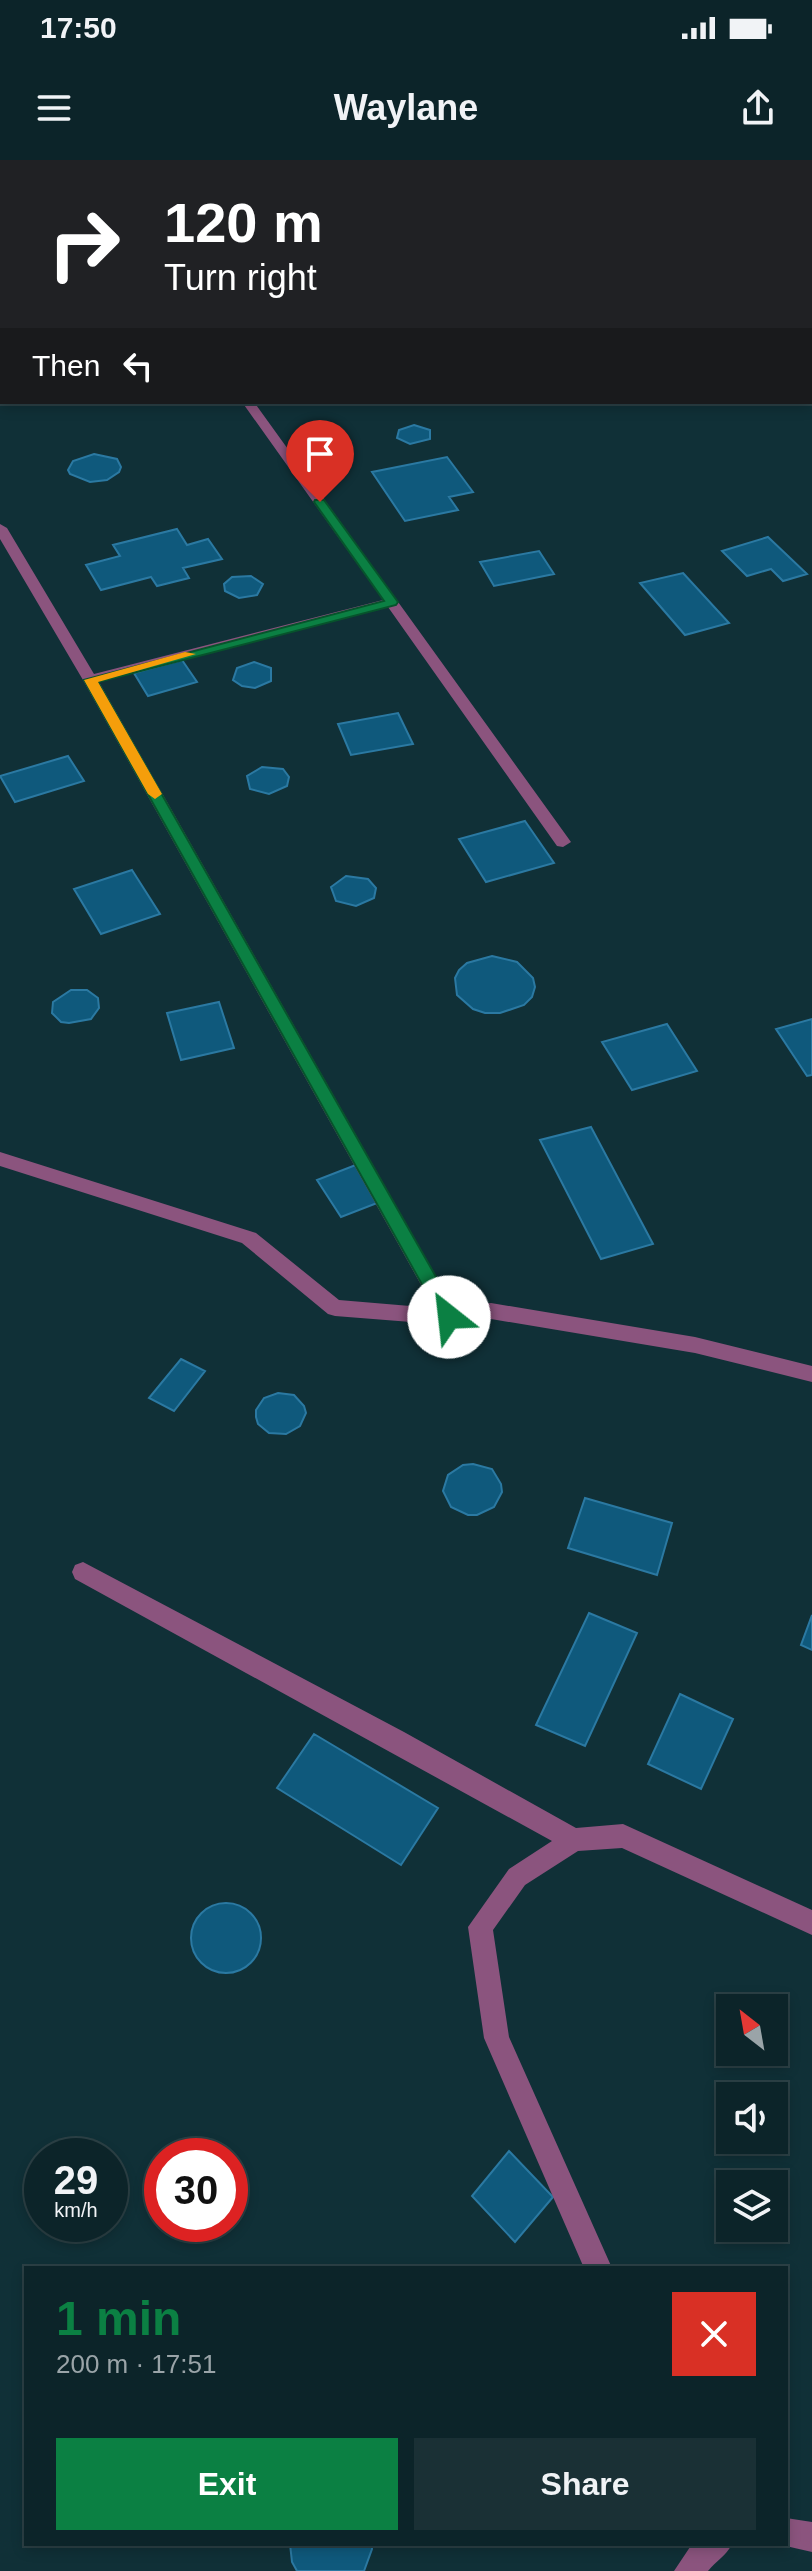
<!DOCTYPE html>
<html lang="en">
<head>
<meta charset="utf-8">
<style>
	body { margin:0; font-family:Helvetica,sans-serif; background:#1a3035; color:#f1f3f6; height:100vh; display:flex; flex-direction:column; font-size:30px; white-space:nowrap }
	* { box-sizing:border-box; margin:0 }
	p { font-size:26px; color:#9aa4a8 }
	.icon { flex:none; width:44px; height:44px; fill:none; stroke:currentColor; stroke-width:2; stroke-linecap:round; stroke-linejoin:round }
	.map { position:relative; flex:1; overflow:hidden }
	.side { position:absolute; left:24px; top:2106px; width:764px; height:280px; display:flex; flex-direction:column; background:#0c2429; border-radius:0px; box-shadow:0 4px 12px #0003,0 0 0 2px #2c4146 }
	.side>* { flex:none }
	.guide { position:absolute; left:0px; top:0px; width:812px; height:244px; box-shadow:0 4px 12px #0003,0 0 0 2px #2c4146; background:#202124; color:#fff; overflow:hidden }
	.needle { width:52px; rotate:329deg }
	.buttons { position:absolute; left:716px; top:1834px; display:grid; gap:16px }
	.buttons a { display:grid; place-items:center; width:72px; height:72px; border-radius:0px; background:#0c2429; box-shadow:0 4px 12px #0003,0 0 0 2px #2c4146; font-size:40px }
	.speed { position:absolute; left:24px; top:1978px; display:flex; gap:16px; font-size:40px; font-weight:700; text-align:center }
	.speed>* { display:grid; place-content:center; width:104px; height:104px; border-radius:50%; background:#0c2429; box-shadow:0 4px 12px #0003,0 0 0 2px #2c4146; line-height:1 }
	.speed small { font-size:20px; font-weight:400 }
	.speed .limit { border:12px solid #d22; background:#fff; color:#111 }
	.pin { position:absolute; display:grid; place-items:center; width:68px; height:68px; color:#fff; margin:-82px -34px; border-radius:50% 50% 50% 0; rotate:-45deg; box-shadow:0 0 8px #0007 }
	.pin .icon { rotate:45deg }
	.me { position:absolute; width:88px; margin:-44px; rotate:331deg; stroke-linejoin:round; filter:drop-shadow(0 0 6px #0008) }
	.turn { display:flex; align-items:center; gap:28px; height:168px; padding:0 32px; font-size:36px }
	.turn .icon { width:104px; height:104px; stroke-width:2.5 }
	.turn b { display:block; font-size:56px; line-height:68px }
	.then { display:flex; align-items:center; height:76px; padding:0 32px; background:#0003; gap:16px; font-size:30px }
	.round { display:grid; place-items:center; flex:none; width:84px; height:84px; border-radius:0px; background:#1a3035 }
	.headline { display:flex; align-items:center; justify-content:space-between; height:136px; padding:0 32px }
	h1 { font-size:48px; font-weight:700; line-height:60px; color:#0b8043 }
	.cta { display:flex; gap:16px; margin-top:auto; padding:16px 32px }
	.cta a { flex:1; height:92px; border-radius:0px; background:#0b8043; color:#fff; font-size:32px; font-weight:700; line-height:92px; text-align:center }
	.cta a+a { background:#1a3035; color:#f1f3f6 }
	.status { display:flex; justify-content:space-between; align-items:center; height:56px; padding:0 40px; background:#0c2429; direction:ltr }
	.status svg { height:22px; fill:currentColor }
	header { display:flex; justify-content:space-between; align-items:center; height:104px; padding:0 32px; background:#0c2429; font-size:36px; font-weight:700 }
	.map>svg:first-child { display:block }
</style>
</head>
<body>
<div class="status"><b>17:50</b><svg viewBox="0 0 49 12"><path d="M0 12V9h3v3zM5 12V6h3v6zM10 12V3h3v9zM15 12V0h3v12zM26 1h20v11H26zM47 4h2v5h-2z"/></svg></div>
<header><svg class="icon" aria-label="menu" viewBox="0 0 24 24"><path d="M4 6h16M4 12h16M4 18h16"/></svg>Waylane<svg class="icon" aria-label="share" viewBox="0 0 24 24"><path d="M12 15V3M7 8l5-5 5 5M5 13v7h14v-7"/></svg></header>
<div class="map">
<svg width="812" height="2411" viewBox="0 0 812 2411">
	<rect width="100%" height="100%" fill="#103037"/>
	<path fill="#0f597c" stroke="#2b79a2" stroke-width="2" d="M717 0H812V29L810 2Z
		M414 265 430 270V279L410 284 397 278 399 270Z
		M94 294 117 299 121 307 119 312 107 320 90 322 70 314 68 310 73 301Z
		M447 297 473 332 449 337 458 350 405 361 372 312Z
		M177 369 187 385 208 379 222 399 183 408 189 418 157 426 151 417 101 430 86 405 120 396 113 385Z
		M768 377 807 414 783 421 771 409 747 416 722 391Z
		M539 391 554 414 494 426 480 402Z
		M683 413 729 463 685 475 640 423Z
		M251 416 263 424 257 435 239 438 225 431 224 424 232 417Z
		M182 500 197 522 148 536 134 513Z
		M254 502 271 508V521L255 528 242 526 233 520 237 508Z
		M398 553 413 584 351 595 338 564Z
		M68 596 84 621 15 642 0 616Z
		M262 607 283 609 289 617 287 626 269 634 250 629 247 616Z
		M525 661 554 703 486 722 459 679Z
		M132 710 160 754 101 774 74 729Z
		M346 716 368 719 376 728 374 738 356 746 336 741 331 727Z
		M492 796 517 802 533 818 535 827 532 837 524 845 500 853H485L473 849 457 835 455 818 459 810 467 803Z
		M71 830H87L98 838 99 848 91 859 69 863 61 862 52 853 53 842Z
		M219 842 234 888 181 900 167 853Z
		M812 859V915L807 916 776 869Z
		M667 864 697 911 632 930 602 882Z
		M591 967 653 1084 601 1099 540 980Z
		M366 1001 390 1038 341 1057 317 1020Z
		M181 1199 205 1211 174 1251 149 1238Z
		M278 1233 294 1235 304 1246 306 1253 300 1266 286 1274 269 1273 258 1264 256 1257V1250L264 1238Z
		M473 1304 492 1309 501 1324 502 1332 494 1347 477 1355H468L451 1347 443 1331 448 1315 463 1305Z
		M585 1338 672 1363 657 1415 568 1388Z
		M589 1453 637 1473 585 1586 536 1565Z
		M812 1455V1490L801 1485Z
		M680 1534 733 1559 701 1629 648 1604Z
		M314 1574 438 1648 401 1705 277 1628Z
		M191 1778a35 35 0 1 1 70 0a35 35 0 1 1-70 0Z
		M509 1991 553 2037 515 2082 472 2036Z
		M290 2384H372V2389L364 2411H297L292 2402Z"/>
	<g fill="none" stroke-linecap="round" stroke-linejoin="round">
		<path fill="#8b547e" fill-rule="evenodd" d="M69 0H79L80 2H70Z
			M242 242H254L571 682 563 687 557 686 388 447 99 522 454 1148 491 1143 695 1177 812 1206V1222L695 1193 491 1159 449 1165 335 1156 328 1154 242 1083 0 1006V992L256 1073 339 1140 434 1148 83 520 0 379V364L7 368 94 514 383 440Z
			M83 1402 404 1572 576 1668 623 1664 812 1750V1775L622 1688 578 1691 525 1725 493 1770 509 1877 612 2108H584L484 1878 468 1767 509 1709 552 1681 75 1419 72 1412 75 1405Z
			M786 2358 812 2362V2392L777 2384H786Z
			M692 2384H732C726 2396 716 2401 708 2411H674Z"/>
	</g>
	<path fill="#0b8043" stroke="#07532c" stroke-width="2" d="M315 340H324L398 442 396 445 98 522 456 1152 458 1157 456 1162H443L84 520 384 441 314 342Z"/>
	<path fill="#f59e0b" d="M185 492 196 494 98 522 162 634 155 639 148 634 84 520Z"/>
</svg>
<div class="buttons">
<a><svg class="needle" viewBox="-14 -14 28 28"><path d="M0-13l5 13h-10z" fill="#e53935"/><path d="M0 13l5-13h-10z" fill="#9aa4a8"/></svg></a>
<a><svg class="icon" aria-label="sound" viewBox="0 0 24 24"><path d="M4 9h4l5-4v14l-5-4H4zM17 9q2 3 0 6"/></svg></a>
<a><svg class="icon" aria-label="layers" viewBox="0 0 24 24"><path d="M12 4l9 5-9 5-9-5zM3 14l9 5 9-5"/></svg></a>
</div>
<div class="speed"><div>29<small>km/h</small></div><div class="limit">30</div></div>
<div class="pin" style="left:320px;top:342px;background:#d93025"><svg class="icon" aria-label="arrive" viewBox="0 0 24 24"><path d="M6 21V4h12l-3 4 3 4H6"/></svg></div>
<svg class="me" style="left:449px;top:1157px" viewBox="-20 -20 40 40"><circle r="19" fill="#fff"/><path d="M0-13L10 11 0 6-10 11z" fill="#0b8043"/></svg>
<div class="guide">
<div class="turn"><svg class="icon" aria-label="right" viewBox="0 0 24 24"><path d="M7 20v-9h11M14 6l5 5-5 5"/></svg><div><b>120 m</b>Turn right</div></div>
<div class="then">Then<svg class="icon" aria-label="left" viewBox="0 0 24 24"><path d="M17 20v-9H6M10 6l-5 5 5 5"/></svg></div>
</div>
<section class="side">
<div class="headline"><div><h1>1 min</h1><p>200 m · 17:51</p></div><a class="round" style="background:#d93025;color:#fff"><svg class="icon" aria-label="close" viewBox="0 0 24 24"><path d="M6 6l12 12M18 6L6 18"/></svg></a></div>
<div class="cta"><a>Exit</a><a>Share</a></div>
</section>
</div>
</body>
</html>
